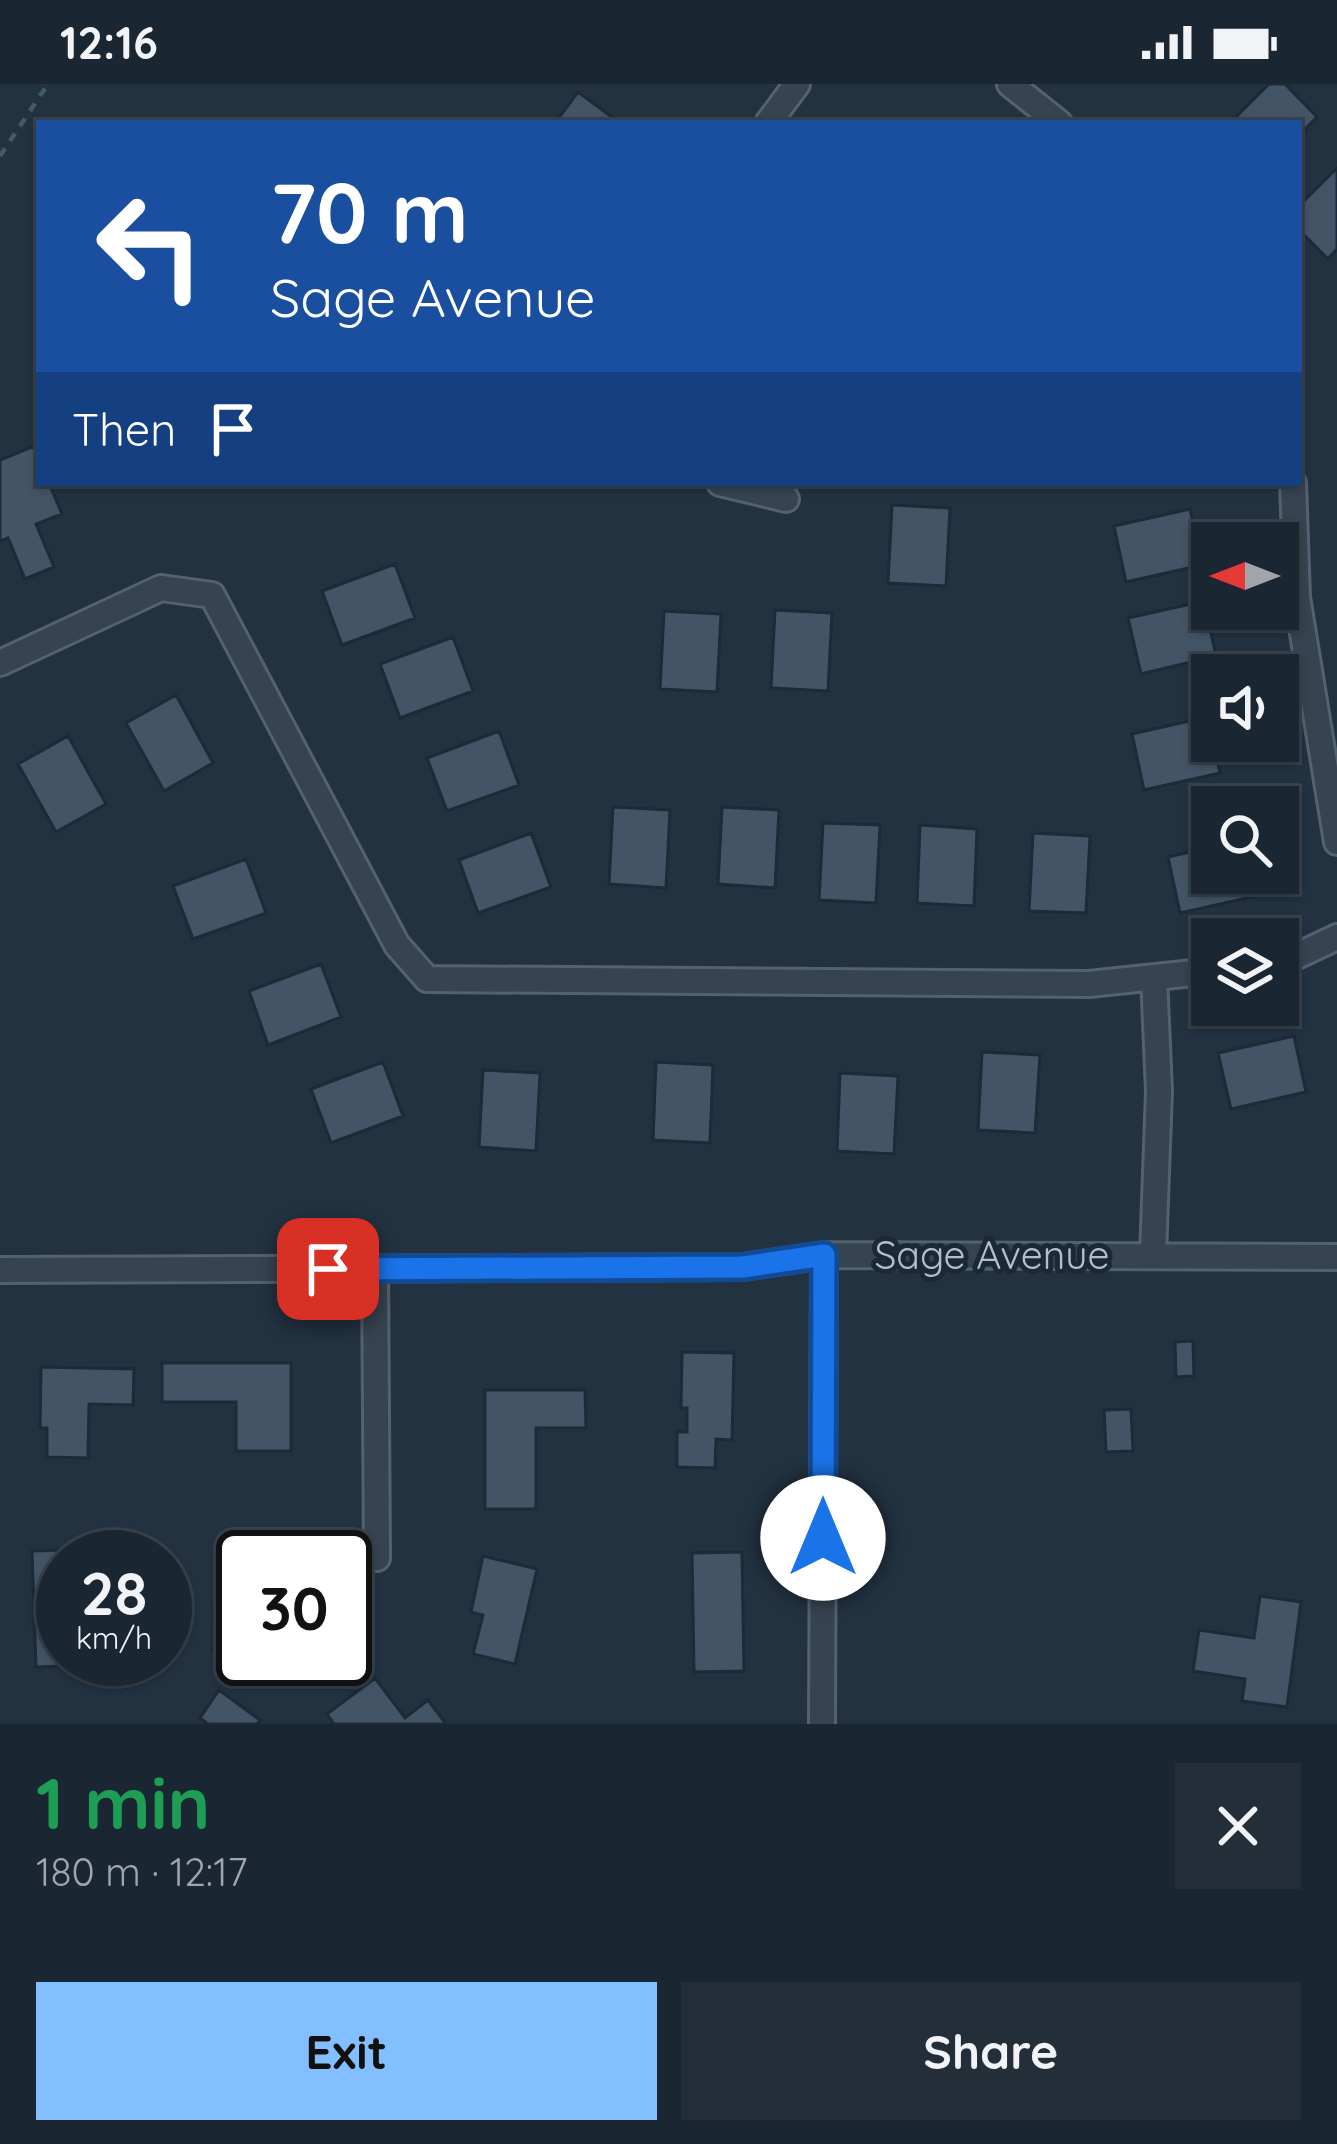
<!DOCTYPE html>
<html lang="en">
<head>
<meta charset="utf-8">
<style>
	body { margin:0; font-family:Quicksand,sans-serif; background:#232e39; color:#f1f3f6; height:100vh; display:flex; flex-direction:column; font-size:45px; white-space:nowrap }
	* { box-sizing:border-box; margin:0 }
	p { font-size:39px; color:#9fa5ab }
	.icon { flex:none; width:66px; height:66px; fill:none; stroke:currentColor; stroke-width:2; stroke-linecap:round; stroke-linejoin:round }
	.map { position:relative; height:1640px; overflow:hidden }
	.panel { display:flex; flex-direction:column; background:#1a2631; flex:1 }
	.panel>* { flex:none }
	.hud { position:absolute; left:36px; top:36px; width:1266px; height:366px; border-radius:0px; box-shadow:0 3px 9px #0004,0 0 0 3px #38434d; background:#1a4fa0; color:#fff; overflow:hidden }
	.needle { width:78px; rotate:270deg }
	.controls { position:absolute; left:1191px; top:438px; display:grid; gap:24px }
	.controls a { display:grid; place-items:center; width:108px; height:108px; border-radius:0px; background:#1a2631; box-shadow:0 3px 9px #0004,0 0 0 3px #38434d; font-size:60px }
	.speed { position:absolute; left:36px; top:1446px; display:flex; gap:24px; font-size:60px; font-weight:700; text-align:center }
	.speed>* { display:grid; place-content:center; width:156px; height:156px; border-radius:50%; background:#1a2631; box-shadow:0 3px 9px #0004,0 0 0 3px #38434d; line-height:1 }
	.speed small { font-size:30px; font-weight:400 }
	.speed .limit { border:6px solid #111; border-radius:18px; background:#fff; color:#111 }
	.pin { position:absolute; display:grid; place-items:center; width:102px; height:102px; color:#fff; margin:-51px; border-radius:24px; box-shadow:0 6px 18px #0006 }
	.me { position:absolute; width:132px; margin:-66px; rotate:0deg; stroke-linejoin:round; filter:drop-shadow(0 0 9px #0008) }
	.turn { display:flex; align-items:center; gap:42px; height:252px; padding:0 36px; font-size:54px }
	.turn .icon { width:156px; height:156px; stroke-width:2.5 }
	.turn b { display:block; font-size:84px; line-height:102px }
	.then { display:flex; align-items:center; height:114px; padding:0 36px; background:#0003; gap:24px; font-size:45px }
	.round { display:grid; place-items:center; flex:none; width:126px; height:126px; border-radius:0px; background:#232e39 }
	.summary { display:flex; align-items:center; justify-content:space-between; height:204px; padding:0 36px }
	h1 { font-size:72px; font-weight:700; line-height:90px; color:#1e9e55 }
	.button { display:flex; gap:24px; margin-top:auto; padding:24px 36px }
	.button a { flex:1; height:138px; border-radius:0px; background:#83beff; color:#111; font-size:48px; font-weight:700; line-height:138px; text-align:center }
	.button a+a { background:#232e39; color:#f1f3f6 }
	.status { display:flex; justify-content:space-between; align-items:center; height:84px; padding:0 60px; background:#1a2631; direction:ltr }
	.status svg { height:33px; fill:currentColor }
	.map>svg:first-child { display:block }
</style>
</head>
<body>
<div class="status"><b>12:16</b><svg viewBox="0 0 49 12"><path d="M0 12V9h3v3zM5 12V6h3v6zM10 12V3h3v9zM15 12V0h3v12zM26 1h20v11H26zM47 4h2v5h-2z"/></svg></div>
<div class="map">
<svg width="1337" height="1640" viewBox="0 0 1337 1640">
	<rect width="100%" height="100%" fill="#223241"/>
	<path fill="#425465" stroke="#1d2a37" stroke-width="3" d="M1269 0H1285L1317 33 1299 51V39H1230Z
		M578 8 620 39H555Z
		M1337 84V165L1328 175 1299 146V122Z
		M34 362 39 374V399H49L62 430 36 440 54 483 25 495 8 454 0 457V376Z
		M892 421 950 424 946 502 888 499Z
		M1190 425 1202 481 1126 498 1114 442Z
		M395 480 415 534 342 561 322 507Z
		M1204 517 1216 572 1141 590 1128 534Z
		M775 526 832 529 828 607 771 604Z
		M664 527 721 530 717 608 660 605Z
		M453 553 473 607 400 634 380 580Z
		M176 611 213 679 164 707 126 639Z
		M1207 633 1220 689 1144 706 1132 650Z
		M499 647 519 701 447 727 427 674Z
		M68 652 106 720 56 748 18 680Z
		M613 723 670 726 666 804 609 800Z
		M722 723 779 726 775 804 718 800Z
		M823 739 880 741 876 819 819 816Z
		M920 741 977 745 974 822 917 819Z
		M531 749 551 803 478 829 459 776Z
		M1033 749 1090 752 1086 829 1029 827Z
		M1212 763V789H1251L1256 812 1180 829 1168 773Z
		M246 775 266 829 193 855 173 802Z
		M321 880 341 933 268 961 249 907Z
		M1294 952 1306 1008 1231 1025 1218 969Z
		M982 968 1040 971 1035 1049 978 1046Z
		M383 978 403 1032 331 1059 311 1005Z
		M656 978 713 981 710 1059 653 1056Z
		M483 986 540 989 536 1067 479 1063Z
		M840 989 898 992 894 1070 837 1067Z
		M1193 1257 1194 1292 1176 1293 1175 1258Z
		M682 1268 734 1269 732 1356 716 1355 715 1384 677 1383V1348H687V1324H681Z
		M162 1279H291V1367H236V1318H162Z
		M41 1283 134 1285 133 1321 89 1320 88 1374 47 1373V1344H40Z
		M485 1306H585L586 1344H536V1425H485Z
		M1131 1325 1133 1367 1106 1368 1104 1326Z
		M215 1457 265 1458V1473H243V1567L213 1566Z
		M68 1466V1473H63V1575H95V1581L36 1583 32 1467Z
		M742 1468 744 1587 694 1588 692 1469Z
		M483 1472 537 1485 515 1580 473 1570 483 1531 471 1528Z
		M1260 1512 1301 1518 1287 1623 1242 1617 1245 1595 1193 1587 1199 1546 1254 1554Z
		M375 1594 405 1634 428 1616 446 1640H334L327 1630Z
		M219 1606 260 1636 257 1640H208L200 1634Z"/>
	<g fill="none" stroke-linecap="round" stroke-linejoin="round">
		<defs>
			<path id="street" d="M1010 0 1059 39
				M768 39 797 0
				M720 399 786 415
				M1293 399 1297 513 1337 758
				M0 579 161 504 212 511 397 861 427 895 1089 900 1212 887
				M1278 881 1337 853
				M1153 1171 1159 1007 1154 893
				M375 1185 377 1474
				M0 1186 743 1183 824 1171 1337 1173
				M822 1640 824 1171"/>
		</defs>
		<use href="#street" stroke="#54616e" stroke-width="30"/>
		<path stroke="#425d5e" stroke-width="4.5" stroke-dasharray="9 9" stroke-linecap="butt" d="M0 72 48 0"/>
		<use href="#street" stroke="#364350" stroke-width="24"/>
	</g>
	<g fill="none" stroke-linecap="round" stroke-linejoin="round">
		<defs>
			<path id="route" d="M328 1185 743 1183 824 1171 823 1454"/>
		</defs>
		<use href="#route" stroke="#114b97" stroke-width="30"/>
		<use href="#route" stroke="#1a73e8" stroke-width="21"/>
	</g>
	<g text-anchor="middle" stroke-width="10" stroke-linejoin="round" paint-order="stroke">
		<g font-size="39" fill="#b2becb" stroke="#1b2835">
			<text x="992" y="1185">Sage Avenue</text>
		</g>
	</g>
</svg>
<div class="controls">
<a><svg class="needle" viewBox="-14 -14 28 28"><path d="M0-13l5 13h-10z" fill="#e53935"/><path d="M0 13l5-13h-10z" fill="#9fa5ab"/></svg></a>
<a><svg class="icon" aria-label="sound" viewBox="0 0 24 24"><path d="M4 9h4l5-4v14l-5-4H4zM17 9q2 3 0 6"/></svg></a>
<a><svg class="icon" aria-label="search" viewBox="0 0 24 24"><circle cx="10" cy="10" r="6"/><path d="M15 15l6 6"/></svg></a>
<a><svg class="icon" aria-label="layers" viewBox="0 0 24 24"><path d="M12 4l9 5-9 5-9-5zM3 14l9 5 9-5"/></svg></a>
</div>
<div class="speed"><div>28<small>km/h</small></div><div class="limit">30</div></div>
<div class="pin" style="left:328px;top:1185px;background:#d93025"><svg class="icon" aria-label="arrive" viewBox="0 0 24 24"><path d="M6 21V4h12l-3 4 3 4H6"/></svg></div>
<svg class="me" style="left:823px;top:1454px" viewBox="-20 -20 40 40"><circle r="19" fill="#fff"/><path d="M0-13L10 11 0 6-10 11z" fill="#1a73e8"/></svg>
<div class="hud">
<div class="turn"><svg class="icon" aria-label="left" viewBox="0 0 24 24"><path d="M17 20v-9H6M10 6l-5 5 5 5"/></svg><div><b>70 m</b>Sage Avenue</div></div>
<div class="then">Then<svg class="icon" aria-label="arrive" viewBox="0 0 24 24"><path d="M6 21V4h12l-3 4 3 4H6"/></svg></div>
</div>
</div>
<section class="panel">
<div class="summary"><div><h1>1 min</h1><p>180 m · 12:17</p></div><a class="round"><svg class="icon" aria-label="close" viewBox="0 0 24 24"><path d="M6 6l12 12M18 6L6 18"/></svg></a></div>
<div class="button"><a>Exit</a><a>Share</a></div>
</section>
</body>
</html>
